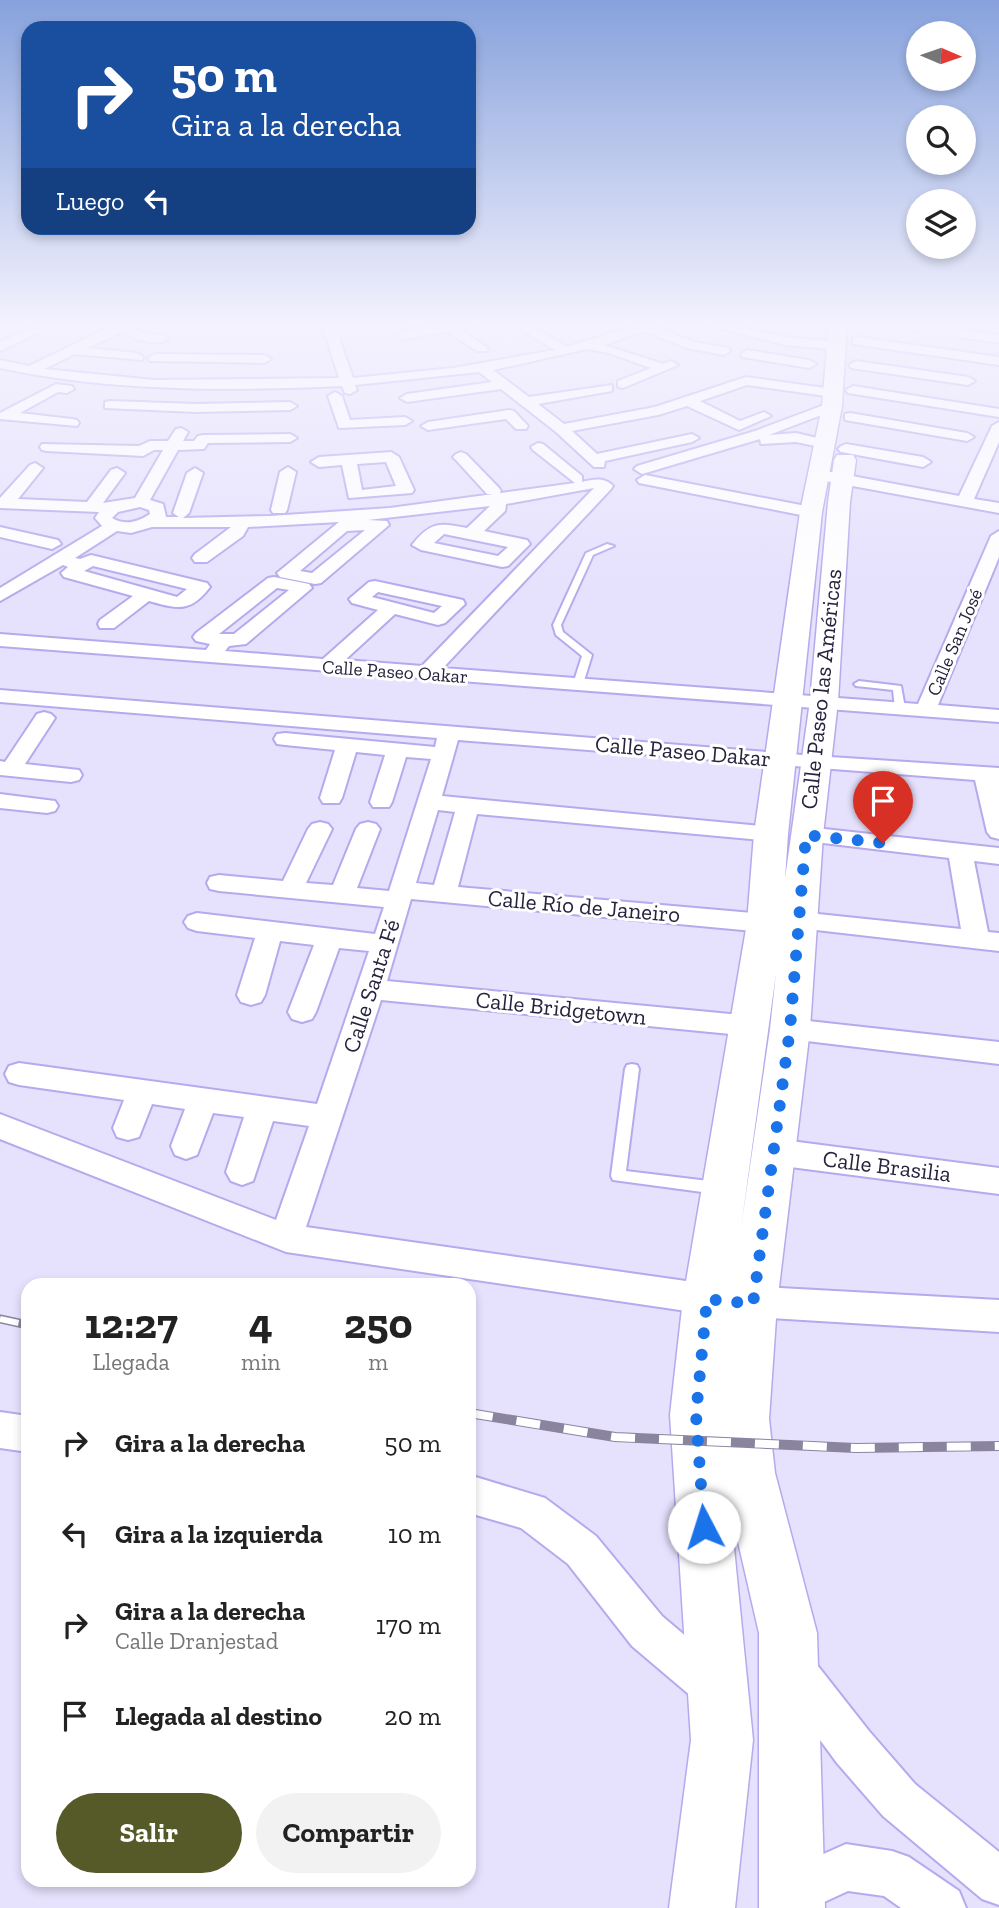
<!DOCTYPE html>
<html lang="es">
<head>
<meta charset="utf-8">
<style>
	body { margin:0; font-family:"Zilla Slab",serif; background:#f2f2f2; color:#222; height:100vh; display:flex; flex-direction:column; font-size:26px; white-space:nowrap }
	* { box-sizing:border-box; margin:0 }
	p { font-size:23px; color:#767676 }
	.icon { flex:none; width:38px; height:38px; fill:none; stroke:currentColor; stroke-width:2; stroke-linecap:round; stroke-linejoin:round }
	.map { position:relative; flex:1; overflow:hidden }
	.details { position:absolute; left:21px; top:1278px; width:455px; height:609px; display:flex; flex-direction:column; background:#fff; border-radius:21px; box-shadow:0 4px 10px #0003 }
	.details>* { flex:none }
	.banner { position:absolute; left:21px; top:21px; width:455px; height:214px; border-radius:21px; box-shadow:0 4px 10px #0003; background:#1a4fa0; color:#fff; overflow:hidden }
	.needle { width:46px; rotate:92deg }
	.controls { position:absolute; left:906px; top:21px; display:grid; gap:14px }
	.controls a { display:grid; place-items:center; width:70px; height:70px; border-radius:50%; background:#fff; box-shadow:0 4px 10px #0003; font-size:35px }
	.pin { position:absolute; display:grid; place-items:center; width:60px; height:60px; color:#fff; margin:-72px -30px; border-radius:50% 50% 50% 0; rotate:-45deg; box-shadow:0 0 7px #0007 }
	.pin .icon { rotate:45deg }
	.me { position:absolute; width:77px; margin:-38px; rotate:355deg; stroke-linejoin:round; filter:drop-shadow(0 0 5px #0008) }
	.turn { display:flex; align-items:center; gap:24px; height:147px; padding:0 35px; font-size:32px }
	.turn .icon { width:91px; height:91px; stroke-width:2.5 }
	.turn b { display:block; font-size:49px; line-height:60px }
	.then { display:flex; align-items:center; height:66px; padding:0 35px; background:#0003; gap:14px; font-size:26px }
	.eta { display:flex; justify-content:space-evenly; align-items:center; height:119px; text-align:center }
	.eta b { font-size:42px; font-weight:700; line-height:49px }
	.primary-button { display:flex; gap:14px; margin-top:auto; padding:14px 35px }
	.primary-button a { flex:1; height:80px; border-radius:42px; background:#565a28; color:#fff; font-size:28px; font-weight:700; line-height:80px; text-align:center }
	.primary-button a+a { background:#f2f2f2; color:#222 }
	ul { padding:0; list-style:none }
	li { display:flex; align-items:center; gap:21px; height:91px; padding:0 35px }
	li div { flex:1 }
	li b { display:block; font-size:26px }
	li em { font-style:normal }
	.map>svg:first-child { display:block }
</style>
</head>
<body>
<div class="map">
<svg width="999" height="1908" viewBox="0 0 999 1908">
	<rect width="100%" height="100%" fill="#e6e1fd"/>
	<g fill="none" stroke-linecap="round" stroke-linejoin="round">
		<defs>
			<path id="lane" d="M607 544 614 546 593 555 561 625 563 632 592 655 583 684 578 687 573 684 582 656 556 635 553 625 586 553Z
				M859 681 901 686 905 708 900 711 895 708 893 690 856 686 854 684Z
				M632 1064 637 1065 639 1069 626 1171 717 1182 722 1184 724 1188 722 1192 717 1194 613 1180 611 1176 625 1069 627 1065Z"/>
			<path id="street" d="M40 324H57L0 351V342Z
				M116 324H133L131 327 144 333 166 336 168 339C156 348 134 338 121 332L88 348 137 353 143 357 142 360 75 354 44 369 154 380 339 378 322 324H334L353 378 453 368 555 350 513 324H529L567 347 641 324H660L656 327 694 342 729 348 730 351 724 355 687 348 644 331 604 345 663 364 671 361 678 365 623 388 618 387V381L651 368 609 353 587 349 493 370 529 397 612 385V391L538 404 564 424 655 407 746 377 833 389 840 393 833 397 747 385 700 401 740 421 764 412 771 416 739 430 687 406 658 415 572 431 597 454 692 434 699 438 692 442 605 461 604 467H594L556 432 501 389 407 402 400 398 407 394 492 382 479 372 355 385 357 390 350 394 345 393 342 386C227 391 112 392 0 368V360L29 366Z
				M448 324H480L461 330 488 348 487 351H477L448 332 403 339 397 335 403 331Z
				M701 324H726L786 337 837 342 843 346 837 350 786 345Z
				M890 324H920L922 327 916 331Z
				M963 330 999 335V343L959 337V331Z
				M857 337 999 357V365L853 344V338Z
				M747 350 809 360 816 364 809 368 742 357 741 354Z
				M155 354 264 355 271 359 264 363 150 361 148 358Z
				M856 361 968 377 975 381 968 385 851 368 849 365Z
				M56 384 72 386 74 389 67 393 58 392 20 413 72 419 77 420 79 423 77 426 0 419V413Z
				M853 386 999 409V417L848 393 846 390Z
				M335 392 342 396 350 420 405 417 412 421 405 425 339 428 328 396Z
				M110 401 196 404 290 402 297 406 290 410 196 412 105 408V402Z
				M832 402 837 403V409L769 435 796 433 830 441 832 444 830 447 825 448 796 442 761 444 760 439 642 474 634 469 637 466 755 431Z
				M509 410 514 411 528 426 526 429H516L506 419 428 430 421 426 428 422Z
				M850 413 967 433 974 437 967 441 845 420V414Z
				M999 422V442L974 499 999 503V513L820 480 812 475 820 470 959 496 992 426Z
				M181 428 188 432 183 441H194L198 436 203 435 290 434 297 438 290 442 208 443 204 449 178 450 150 500 163 504 166 517H179L173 513 187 473 195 468 203 473 189 513 183 518 270 516 390 508 575 483 533 450 531 447 538 443 543 444 582 476V482C593 479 605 477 613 486L611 489 443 668 918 704 991 536 999 531V557L938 705 999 710V722L0 646V634L206 650 210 644 196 641 193 637 196 633 268 578 274 577 309 584 312 588 246 644 229 646 225 651 323 659 378 610 352 603 349 599 369 582 375 581 463 600 465 604 445 623 438 625 395 614 345 660 422 666 594 488 506 504 505 511 484 531 527 540 530 544 508 566 502 567 421 550 412 545C431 521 440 523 467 528L490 506 368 520 387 521 389 525 321 583 315 584 280 577 277 573 339 522 248 527 243 536 207 562H195L192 558 195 554 231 527H152L131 533 117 531 75 558 80 559 91 555 207 583 210 587C190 613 178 609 149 601L114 628H100L98 624 100 620 133 596 64 577 61 573 68 567 63 565 0 601V588L102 526 95 518 99 512 0 508V498L30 465 35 463 43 468 18 499 87 502 111 470 117 468 125 473 103 503 135 498 163 450H154L143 456 47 451 42 450 40 447 42 444 139 446 150 441H168L176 429ZM140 507 149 510 150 514C138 522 125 526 112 518L118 512ZM365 530 312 573 300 571 347 531ZM444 534 508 547 498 556 434 543ZM93 566 187 589 177 597 84 571ZM277 588 289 590 234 634H219ZM378 592 442 606 434 613 372 597Z
				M846 444 923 457 931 462 923 467 841 452 838 449 841 446Z
				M391 452 399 457 414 490 412 493 349 498 342 465 319 467 311 462 319 457ZM386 462 396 486 362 490 357 464Z
				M461 452 466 454 499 488 501 491 499 494H487L456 460 453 457 456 454Z
				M288 467 296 472 287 510 285 513H273L271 510 280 472Z
				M645 475 811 507 819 512 811 517 639 483 637 480Z
				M0 527 58 540 61 544 52 549 0 537Z
				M0 690 815 756 999 768V839L991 837 987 832 975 780 458 740 442 796 771 827 779 829 783 834 779 839 771 841 477 814 458 887 765 914 774 917 778 923 774 929 765 932 411 899 387 981 751 1016 761 1019 765 1026 761 1033 751 1036 381 1000 306 1227 707 1284 999 1300V1332L707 1314 286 1252 0 1139V1114L276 1220 309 1126 273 1121 253 1181 242 1185 231 1181 226 1172 244 1117 213 1113 197 1155 186 1159 175 1155 171 1146 185 1109 152 1104 139 1137 128 1140 117 1137 113 1128 124 1100 19 1085 9 1082 5 1074 9 1066 19 1063 317 1104 369 951 339 948 316 1012 312 1019 302 1022 292 1019 288 1012 314 945 280 941 265 995 261 1002 251 1005 241 1002 237 995 255 938 197 931 188 928 184 922 188 916 197 913 375 934 384 907 219 891 210 889 207 883 210 877 219 875 283 881 308 829 312 824 320 822 328 824 332 829 306 883 333 885 356 829 360 824 368 822 376 824 380 829 357 888 389 891 431 759 406 757 392 802 389 807H373L370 802 385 755 356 752 342 798 339 803H323L320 798 335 750 285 745 277 744 274 739 277 734 285 733 435 747 437 738 0 702ZM438 810 455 812 434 885 416 883Z
				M44 712 51 714 55 718 25 764 79 770 82 775 79 780 71 782 0 775V761L5 762 37 714Z
				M0 794 55 801 58 806 55 811 47 813 0 808Z
				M806 827 999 848V864L974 861 988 932 999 933V951L790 927 786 921 790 915 799 912 961 929 949 858 798 840 794 835 798 830Z
				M790 1019 999 1042V1064L790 1039 780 1036 776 1029 780 1022Z
				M775 1139 999 1168V1194L775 1165 764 1161 760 1152 764 1143Z
				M0 1412 28 1416V1452L0 1448Z
				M469 1475 545 1498 596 1536 662 1616 728 1672 734 1687 728 1702 713 1708 698 1702 632 1646 568 1564 521 1528 469 1513Z
				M799 1655 814 1661 869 1731 915 1784 999 1852V1905L982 1899 883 1816 837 1763 784 1691 778 1676 784 1661Z
				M846 1844 892 1851 909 1857 959 1891 966 1908H901L884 1896 848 1891 811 1908H776L769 1892 776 1875Z"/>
			<path id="secondary" d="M829 324H847L842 406 822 512 788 834 785 879 810 701 828 502 834 460 837 455H853L856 460 850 502 838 701 823 835 810 1029 777 1304 769 1419 775 1473 817 1633 825 1908H759V1633L730 1507 753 1740 735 1908H669L691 1740 670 1415 683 1299 747 923 754 834 800 512 822 406ZM776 973 770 1029 741 1228Z"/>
		</defs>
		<use href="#lane" stroke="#b7a9ed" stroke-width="4"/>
		<use href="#street" stroke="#b7a9ed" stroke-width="4"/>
		<use href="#secondary" stroke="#b7a9ed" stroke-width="3"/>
		<use href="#lane" fill="#fff" fill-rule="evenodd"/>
		<use href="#street" fill="#fff" fill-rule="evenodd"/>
		<use href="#secondary" fill="#fff" fill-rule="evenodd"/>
		<defs>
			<path id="rail-far1" d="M0 1319 28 1325"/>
			<path id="rail" d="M469 1413 615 1437 856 1448 999 1446"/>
		</defs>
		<use href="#rail-far1" stroke="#8a849f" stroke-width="9"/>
		<use href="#rail" stroke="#8a849f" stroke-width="10"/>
		<use href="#rail-far1" stroke="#fff" stroke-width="6" stroke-dasharray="19" stroke-linecap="butt"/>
		<use href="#rail" stroke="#fff" stroke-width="8" stroke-dasharray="24" stroke-linecap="butt"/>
	</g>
	<linearGradient id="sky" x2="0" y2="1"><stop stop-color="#87a2dc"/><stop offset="0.55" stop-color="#f4f2fe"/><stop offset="1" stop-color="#f4f2fe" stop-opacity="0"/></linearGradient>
	<rect width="999" height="591" fill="url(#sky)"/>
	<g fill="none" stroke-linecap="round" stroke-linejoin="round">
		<path stroke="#1a73e8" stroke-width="12" stroke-dasharray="0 21.6" d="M704 1527 696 1415 707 1299 753 1304 790 1029 806 835 883 843"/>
	</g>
	<g text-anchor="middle" stroke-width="6" stroke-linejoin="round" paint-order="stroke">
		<g font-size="19" fill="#28223c" stroke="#fff">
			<text transform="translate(954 642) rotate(-67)" y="7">Calle San José</text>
			<text transform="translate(395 671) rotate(4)" y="7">Calle Paseo Oakar</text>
		</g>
		<g font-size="23" fill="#28223c" stroke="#fff">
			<text transform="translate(821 689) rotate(-84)" y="8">Calle Paseo las Américas</text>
			<text transform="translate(683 751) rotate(5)" y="8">Calle Paseo Dakar</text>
			<text transform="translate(584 906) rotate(5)" y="8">Calle Río de Janeiro</text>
			<text transform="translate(371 986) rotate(-72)" y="8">Calle Santa Fé</text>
			<text transform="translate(561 1008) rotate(6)" y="8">Calle Bridgetown</text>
			<text transform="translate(887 1166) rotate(7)" y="8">Calle Brasilia</text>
		</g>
	</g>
</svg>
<div class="controls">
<a><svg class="needle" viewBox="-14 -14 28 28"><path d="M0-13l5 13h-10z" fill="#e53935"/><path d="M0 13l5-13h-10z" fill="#767676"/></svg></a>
<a><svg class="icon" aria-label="search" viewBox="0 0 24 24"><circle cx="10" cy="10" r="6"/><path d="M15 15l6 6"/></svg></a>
<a><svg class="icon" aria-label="layers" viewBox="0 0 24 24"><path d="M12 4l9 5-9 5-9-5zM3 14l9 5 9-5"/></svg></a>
</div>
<div class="pin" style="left:883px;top:843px;background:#d93025"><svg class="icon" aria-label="arrive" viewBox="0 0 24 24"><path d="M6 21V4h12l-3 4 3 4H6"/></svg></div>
<svg class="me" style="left:704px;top:1527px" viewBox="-20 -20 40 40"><circle r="19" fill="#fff"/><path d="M0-13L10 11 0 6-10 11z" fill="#1a73e8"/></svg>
<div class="banner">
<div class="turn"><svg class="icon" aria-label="right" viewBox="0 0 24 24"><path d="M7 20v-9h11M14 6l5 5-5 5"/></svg><div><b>50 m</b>Gira a la derecha</div></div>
<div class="then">Luego<svg class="icon" aria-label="left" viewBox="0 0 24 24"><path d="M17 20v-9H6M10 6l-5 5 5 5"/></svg></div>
</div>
<section class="details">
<div class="eta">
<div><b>12:27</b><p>Llegada</p></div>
<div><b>4</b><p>min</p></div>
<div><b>250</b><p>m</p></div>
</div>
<ul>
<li><svg class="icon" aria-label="right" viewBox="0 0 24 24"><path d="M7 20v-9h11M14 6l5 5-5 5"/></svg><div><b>Gira a la derecha</b></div><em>50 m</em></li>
<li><svg class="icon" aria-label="left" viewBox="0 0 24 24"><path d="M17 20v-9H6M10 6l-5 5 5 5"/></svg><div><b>Gira a la izquierda</b></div><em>10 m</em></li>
<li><svg class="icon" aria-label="right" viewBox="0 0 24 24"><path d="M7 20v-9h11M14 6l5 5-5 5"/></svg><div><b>Gira a la derecha</b><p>Calle Dranjestad</p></div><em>170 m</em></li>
<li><svg class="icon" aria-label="arrive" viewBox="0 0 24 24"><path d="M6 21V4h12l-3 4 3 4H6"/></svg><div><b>Llegada al destino</b></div><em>20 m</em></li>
</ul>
<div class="primary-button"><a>Salir</a><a>Compartir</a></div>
</section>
</div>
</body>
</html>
